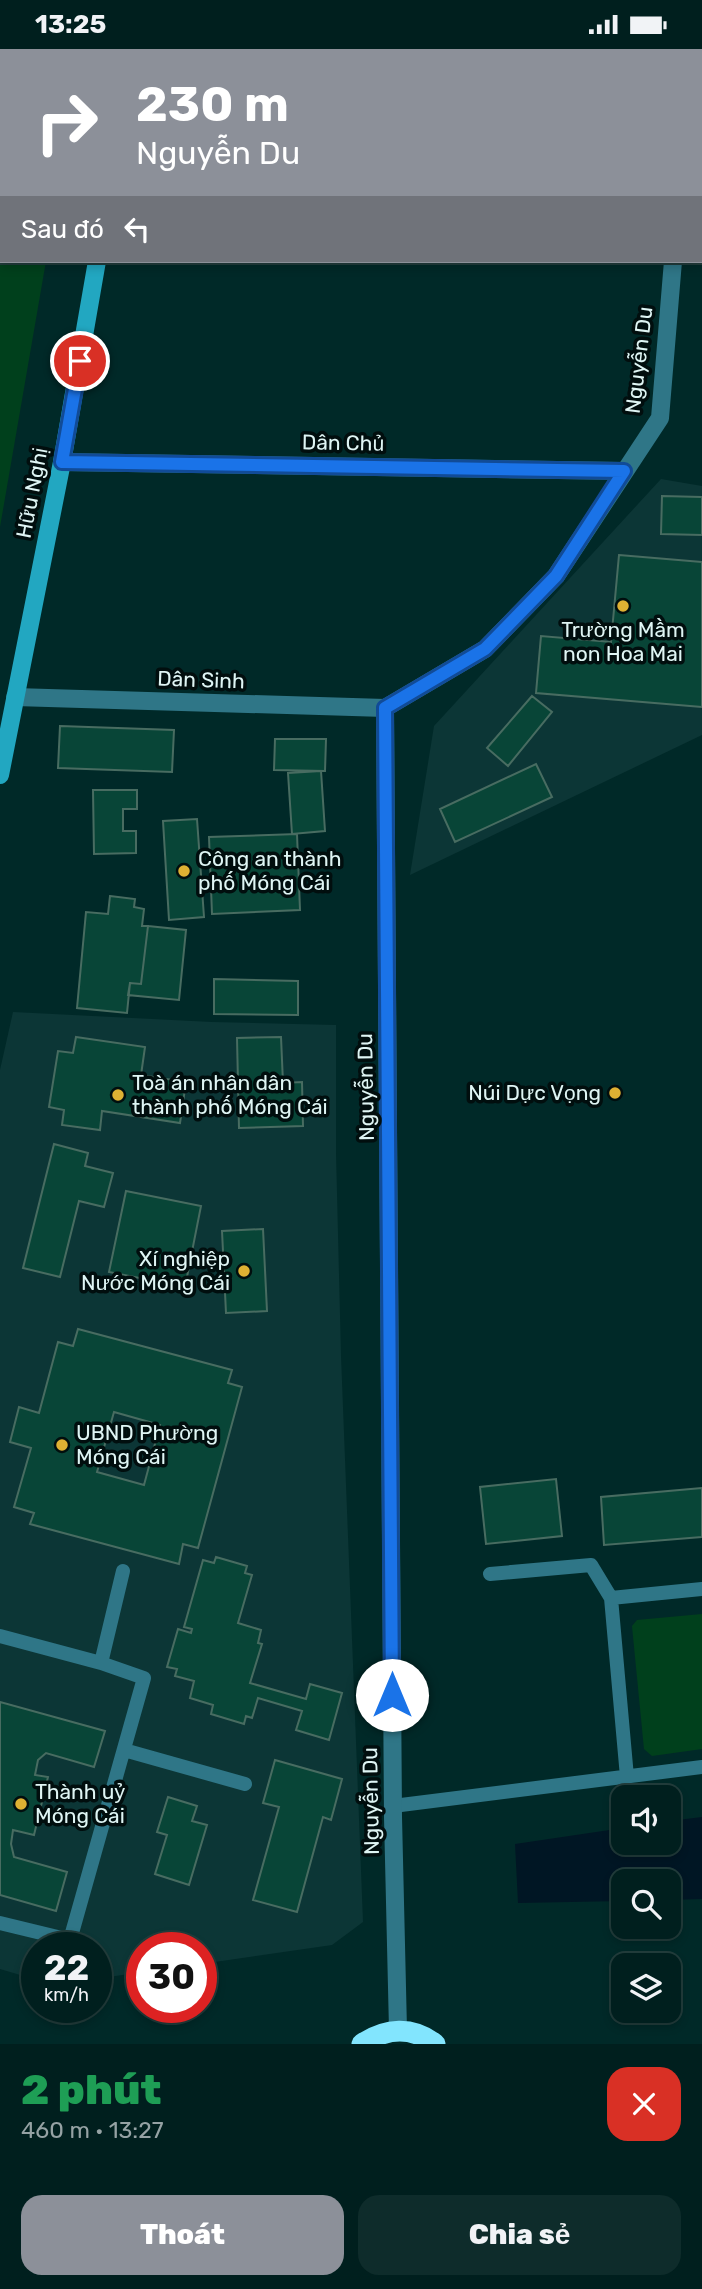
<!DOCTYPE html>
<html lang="vi">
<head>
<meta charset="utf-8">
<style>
	body { margin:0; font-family:Rubik,sans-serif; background:#0e2c2b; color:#f1f3f6; height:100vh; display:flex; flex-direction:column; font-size:26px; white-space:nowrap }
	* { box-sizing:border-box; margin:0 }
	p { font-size:23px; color:#95a2a4 }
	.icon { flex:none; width:38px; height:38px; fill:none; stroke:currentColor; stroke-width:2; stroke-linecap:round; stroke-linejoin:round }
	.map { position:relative; height:1995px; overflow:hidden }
	.side { display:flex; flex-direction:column; background:#001f1e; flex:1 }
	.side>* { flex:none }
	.top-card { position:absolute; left:0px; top:0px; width:704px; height:214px; box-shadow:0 4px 10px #0003,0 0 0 2px #223d3c; background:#8c9099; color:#fff; overflow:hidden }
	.fabs { position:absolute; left:611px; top:1736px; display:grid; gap:14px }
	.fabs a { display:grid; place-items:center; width:70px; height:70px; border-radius:14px; background:#001f1e; box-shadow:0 4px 10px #0003,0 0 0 2px #223d3c; font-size:35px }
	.speed { position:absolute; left:21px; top:1883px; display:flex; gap:14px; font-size:35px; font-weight:700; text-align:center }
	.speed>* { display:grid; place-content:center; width:91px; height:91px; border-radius:50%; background:#001f1e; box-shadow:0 4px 10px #0003,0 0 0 2px #223d3c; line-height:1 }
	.speed small { font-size:18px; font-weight:400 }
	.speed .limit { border:10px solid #d22; background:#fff; color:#111 }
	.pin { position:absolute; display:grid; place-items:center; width:60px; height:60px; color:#fff; margin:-30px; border:4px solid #fff; border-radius:50%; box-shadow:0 2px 7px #0007 }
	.me { position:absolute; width:77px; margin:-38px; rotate:0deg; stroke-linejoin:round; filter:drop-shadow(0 0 5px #0008) }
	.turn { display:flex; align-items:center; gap:24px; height:147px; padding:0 21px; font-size:32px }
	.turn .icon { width:91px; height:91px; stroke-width:2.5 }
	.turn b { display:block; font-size:49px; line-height:60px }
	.then { display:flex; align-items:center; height:66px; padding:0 21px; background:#0003; gap:14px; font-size:26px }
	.round { display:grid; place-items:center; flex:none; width:74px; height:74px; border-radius:21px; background:#0e2c2b }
	.summary { display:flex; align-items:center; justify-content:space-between; height:119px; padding:0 21px }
	h1 { font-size:42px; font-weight:800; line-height:52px; color:#1e9e55 }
	.button { display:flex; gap:14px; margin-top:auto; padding:14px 21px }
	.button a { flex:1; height:80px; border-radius:21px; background:#8c9099; color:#fff; font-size:28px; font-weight:800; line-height:80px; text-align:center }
	.button a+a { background:#0e2c2b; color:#f1f3f6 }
	.status { display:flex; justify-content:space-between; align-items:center; height:49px; padding:0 35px; background:#001f1e; direction:ltr }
	.status svg { height:19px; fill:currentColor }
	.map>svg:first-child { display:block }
</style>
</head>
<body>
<div class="status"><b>13:25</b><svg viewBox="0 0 49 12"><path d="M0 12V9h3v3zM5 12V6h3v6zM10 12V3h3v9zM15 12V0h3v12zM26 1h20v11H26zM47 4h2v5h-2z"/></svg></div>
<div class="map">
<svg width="702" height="1995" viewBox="0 0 702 1995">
	<rect width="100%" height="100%" fill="#002928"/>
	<path fill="#0c3636" d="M661 430 702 437V686L410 826 434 677Z
		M13 963 212 973 336 976V1104L341 1307 363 1873 332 1896 201 1915V1899H142V1923L96 1930V1899H37V1931L0 1920V1021Z"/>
	<path fill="#00401c" d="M0 0H81L80 2H2V212H46L0 478Z
		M702 1565V1700L652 1707 644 1700 632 1577 637 1571Z"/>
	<path fill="#001624" d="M702 1768V1850L669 1851 668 1832H623V1852L518 1854 515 1795 623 1779V1794H668L669 1772Z"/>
	<path fill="#084537" stroke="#486c61" stroke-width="2" fill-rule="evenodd" d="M662 447 702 448V486L661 485Z
		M619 506 702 513V658L536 644 541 587 611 593Z
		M532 647 552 663 508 717 487 699Z
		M60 677 174 681 172 723 58 719Z
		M275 690H326L325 722 274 721Z
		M536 715 552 748 455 793 440 760Z
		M321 722 325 782 292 785 288 724Z
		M93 741H137V760H123V782H136V804L94 805Z
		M197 770 204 868 169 871 163 772Z
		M297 785 300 861 212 865 209 788Z
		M110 847 135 850 134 858 144 860 142 877H148L141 935 130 934 127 964 77 959 86 863 108 865Z
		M148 877 186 881 179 951 128 946 130 934 141 935Z
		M214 930 298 932V966L214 965Z
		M76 988 145 998 141 1026 186 1033 180 1074 102 1062 100 1081 62 1076 64 1061 49 1058 58 1002 73 1004Z
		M281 988 283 1034 302 1033 303 1077 239 1079 237 989Z
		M54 1095 88 1104 85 1117 113 1124 104 1158 79 1152 60 1228 23 1219Z
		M126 1142 201 1157 185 1238 109 1223Z
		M263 1180 267 1262 226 1264 222 1182Z
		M78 1280 232 1321 228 1334 242 1338 198 1499 183 1495 179 1515 30 1475 34 1464 14 1458 31 1399 10 1393 19 1358 39 1364 58 1293 73 1297ZM114 1363 160 1376 144 1436 97 1423Z
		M556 1430 562 1487 486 1495 480 1438Z
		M702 1439V1488L604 1496 601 1448Z
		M216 1508 247 1517 245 1524 252 1526 238 1574 261 1581 258 1594 262 1595 250 1634 306 1650 310 1635 342 1644 329 1691 296 1681 302 1662 258 1649 252 1669 246 1667 244 1675 211 1665 213 1656 190 1649 194 1632 175 1627 177 1620 167 1618 178 1580 191 1584 192 1580 184 1578 203 1511 214 1514Z
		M0 1653 105 1682 94 1718 46 1704 38 1711 35 1726 48 1728 34 1786 13 1781 11 1795 14 1808 67 1823 56 1862 0 1846Z
		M275 1711 342 1730 331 1771 323 1768 297 1863 253 1851 279 1758 263 1754Z
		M168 1748 197 1757 192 1772 207 1776 189 1836 155 1825 167 1786 157 1783Z"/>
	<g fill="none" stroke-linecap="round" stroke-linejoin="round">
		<path stroke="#2f7687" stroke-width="14" d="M490 1525 591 1516 611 1549
			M0 1587 101 1614 144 1629 70 1891 0 1874
			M101 1614 123 1522
			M124 1701 245 1735
			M627 1728 611 1549 702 1540
			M393 1757 702 1718"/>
		<path stroke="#2f7687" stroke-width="18" d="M677 2V0
			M62 413 624 422
			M15 648 385 659
			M398 1981 393 1768 385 659 485 600 556 527 660 369 673 212"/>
		<path stroke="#22a7c1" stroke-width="18" d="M133 2 134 0
			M0 726 62 413 97 212"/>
		<path stroke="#82e5fe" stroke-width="21" d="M362 1995C386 1979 412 1977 435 1995"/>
	</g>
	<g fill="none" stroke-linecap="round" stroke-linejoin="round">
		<defs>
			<path id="route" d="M80 312 62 413 624 422 556 527 485 600 385 659 392 1646"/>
		</defs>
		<use href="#route" stroke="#114b97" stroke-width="18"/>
		<use href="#route" stroke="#1a73e8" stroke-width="12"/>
	</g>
	<g fill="#dfb133" stroke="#010e0e" stroke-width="2.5">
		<circle cx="623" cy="557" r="7"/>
		<circle cx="184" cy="822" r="7"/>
		<circle cx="615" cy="1044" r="7"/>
		<circle cx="118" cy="1046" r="7"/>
		<circle cx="244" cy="1222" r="7"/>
		<circle cx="62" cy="1396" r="7"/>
		<circle cx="21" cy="1755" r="7"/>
	</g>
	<g text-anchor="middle" stroke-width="7" stroke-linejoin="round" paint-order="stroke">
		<g font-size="21" fill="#dff5f4" stroke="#010e0e">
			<text transform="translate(639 311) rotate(-83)" y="7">Nguyễn Du</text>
			<text transform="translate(343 394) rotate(1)" y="7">Dân Chủ</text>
			<text transform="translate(32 444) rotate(-79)" y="7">Hữu Nghị</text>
			<text transform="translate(201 631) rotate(2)" y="7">Dân Sinh</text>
			<text transform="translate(366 1038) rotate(-91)" y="7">Nguyễn Du</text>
			<text transform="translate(371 1752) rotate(-91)" y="7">Nguyễn Du</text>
		</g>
		<g font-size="21" fill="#dff5f4" stroke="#010e0e" text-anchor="start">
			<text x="623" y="588" text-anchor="middle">Trường Mầm<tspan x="623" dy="24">non Hoa Mai</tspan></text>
			<text x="198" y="817">Công an thành<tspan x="198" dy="24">phố Móng Cái</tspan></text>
			<text x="132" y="1041">Toà án nhân dân<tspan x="132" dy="24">thành phố Móng Cái</tspan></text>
			<text x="601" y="1051" text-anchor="end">Núi Dực Vọng</text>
			<text x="230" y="1217" text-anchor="end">Xí nghiệp<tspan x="230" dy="24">Nước Móng Cái</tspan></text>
			<text x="76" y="1391">UBND Phường<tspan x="76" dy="24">Móng Cái</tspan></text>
			<text x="35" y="1750">Thành uỷ<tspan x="35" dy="24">Móng Cái</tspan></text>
		</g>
	</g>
</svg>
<div class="fabs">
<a><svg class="icon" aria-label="sound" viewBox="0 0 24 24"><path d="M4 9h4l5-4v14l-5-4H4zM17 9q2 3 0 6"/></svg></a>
<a><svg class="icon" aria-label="search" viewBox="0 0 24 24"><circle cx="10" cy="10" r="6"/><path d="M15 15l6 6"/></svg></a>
<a><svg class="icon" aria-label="layers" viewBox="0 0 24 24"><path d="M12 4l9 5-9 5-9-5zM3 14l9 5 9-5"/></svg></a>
</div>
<div class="speed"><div>22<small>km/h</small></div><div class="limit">30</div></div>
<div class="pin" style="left:80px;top:312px;background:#d93025"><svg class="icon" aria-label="arrive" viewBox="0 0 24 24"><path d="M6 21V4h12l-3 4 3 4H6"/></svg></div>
<svg class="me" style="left:392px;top:1646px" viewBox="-20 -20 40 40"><circle r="19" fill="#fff"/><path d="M0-13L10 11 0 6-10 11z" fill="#1a73e8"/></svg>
<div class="top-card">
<div class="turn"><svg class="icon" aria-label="right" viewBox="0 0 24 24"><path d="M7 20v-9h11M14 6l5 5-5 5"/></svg><div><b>230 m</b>Nguyễn Du</div></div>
<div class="then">Sau đó<svg class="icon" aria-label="left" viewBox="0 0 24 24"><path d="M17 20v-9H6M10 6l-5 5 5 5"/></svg></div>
</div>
</div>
<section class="side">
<div class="summary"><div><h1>2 phút</h1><p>460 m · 13:27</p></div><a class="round" style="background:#d93025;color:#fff"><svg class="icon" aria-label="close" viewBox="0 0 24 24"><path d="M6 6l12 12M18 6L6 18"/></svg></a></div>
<div class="button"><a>Thoát</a><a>Chia sẻ</a></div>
</section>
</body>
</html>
